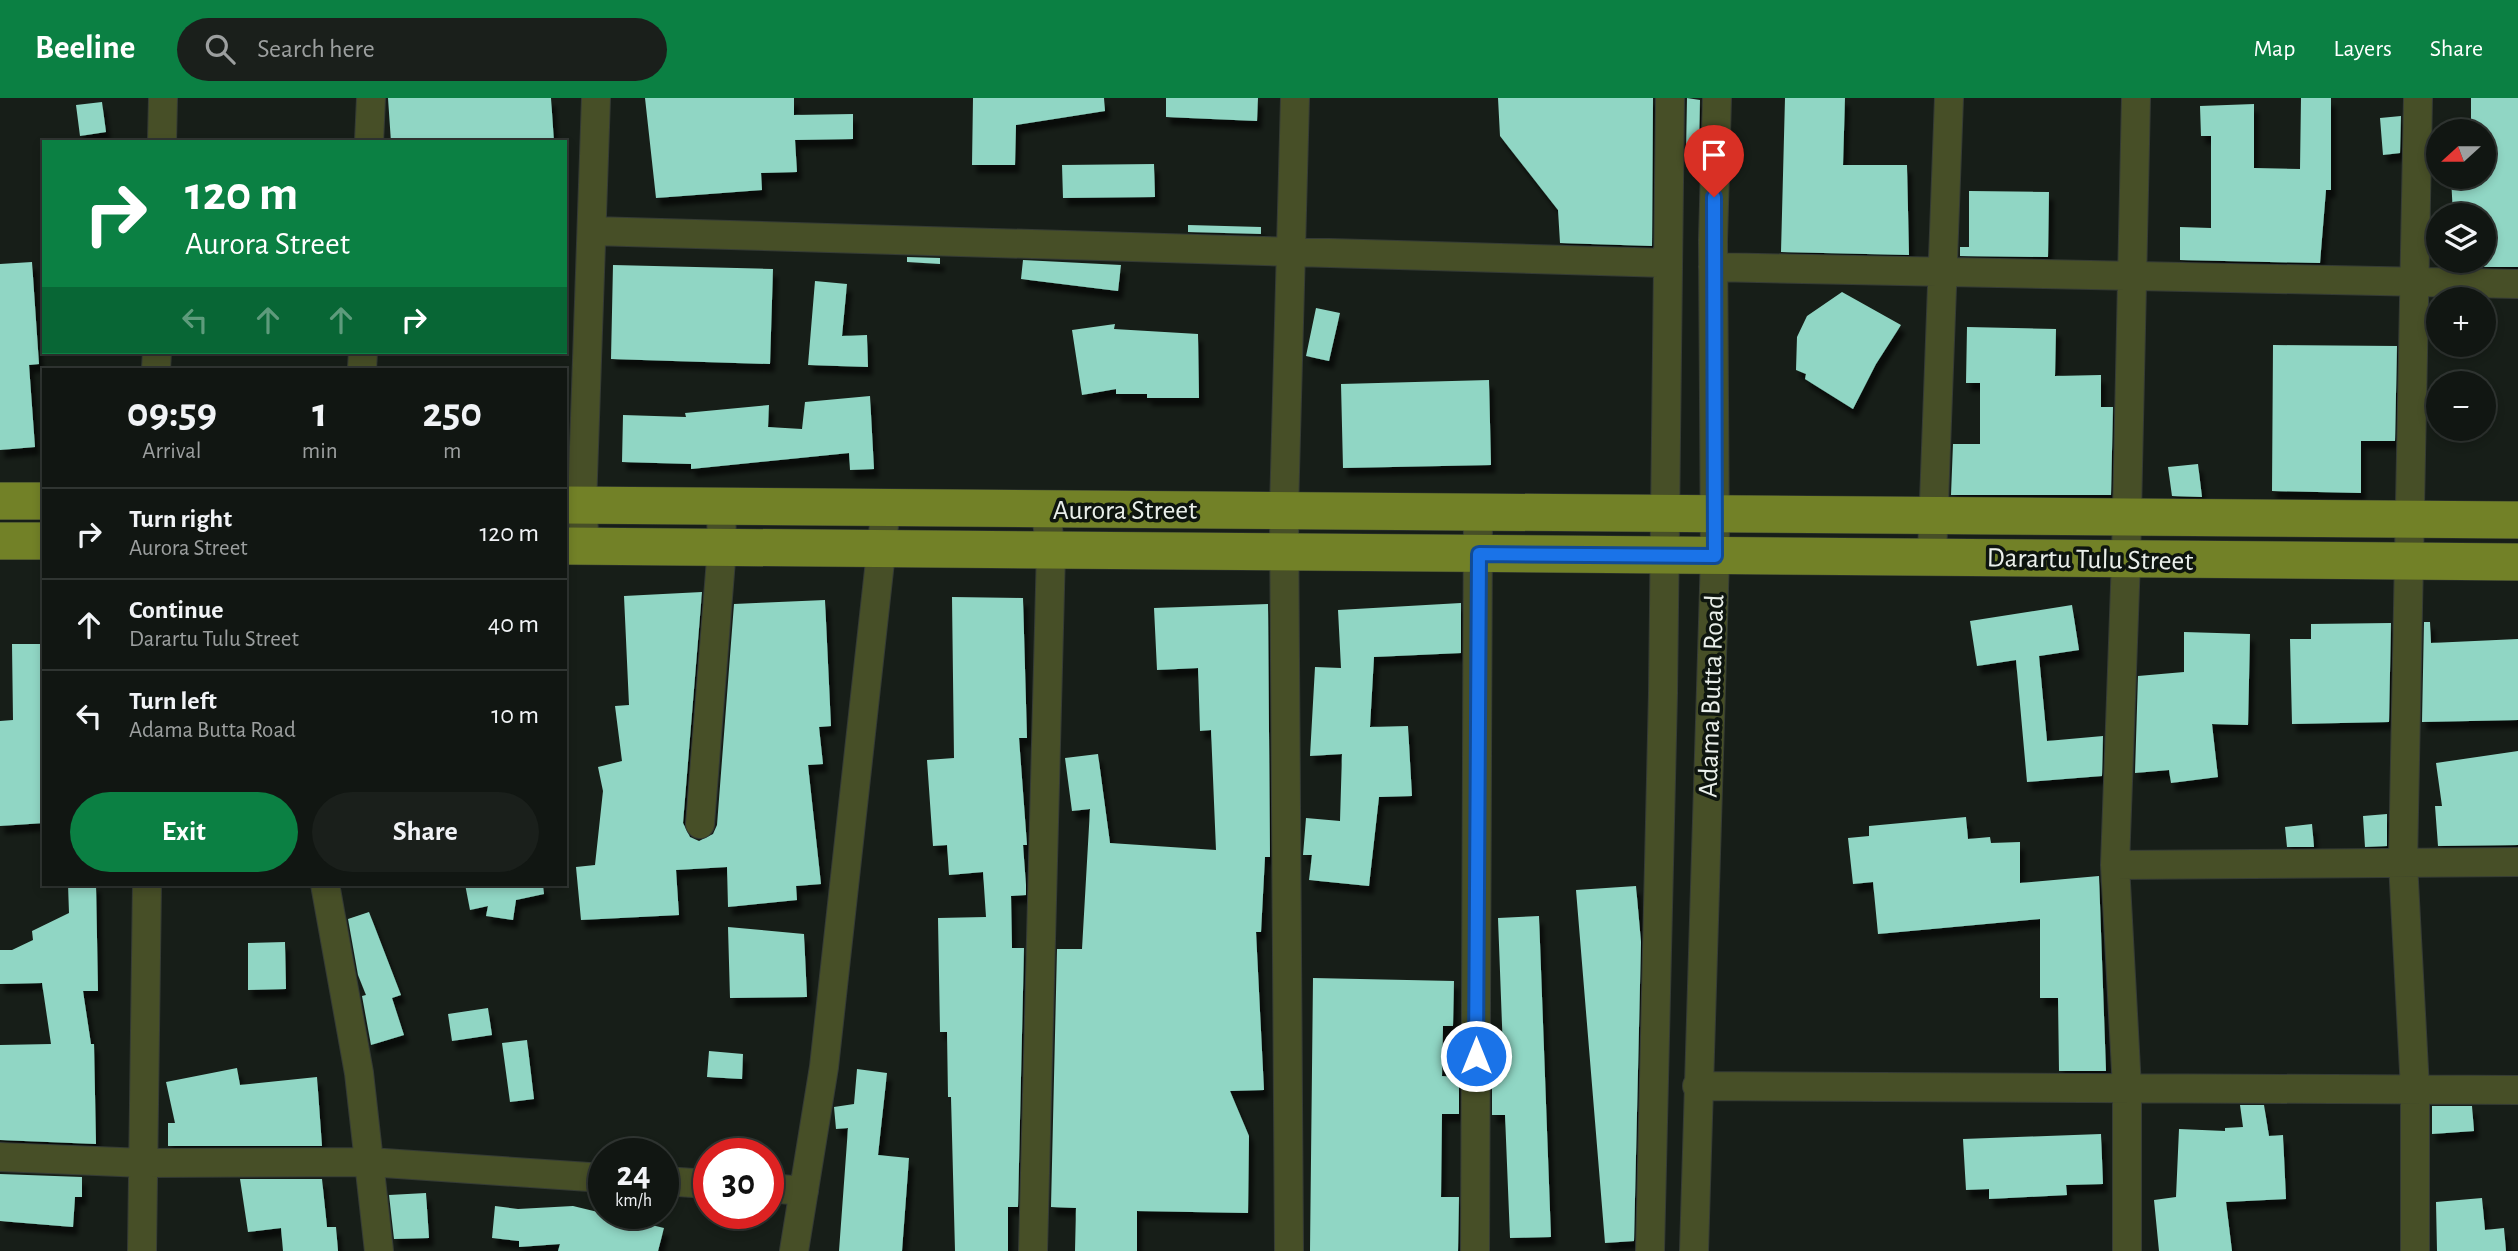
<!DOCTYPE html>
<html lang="en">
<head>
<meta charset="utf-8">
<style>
	body { margin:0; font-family:"Alegreya Sans",sans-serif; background:#1a1f1b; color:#f1f3f6; height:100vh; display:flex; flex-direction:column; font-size:26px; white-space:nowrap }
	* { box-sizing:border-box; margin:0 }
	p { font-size:23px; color:#9c9f9f }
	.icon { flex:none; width:38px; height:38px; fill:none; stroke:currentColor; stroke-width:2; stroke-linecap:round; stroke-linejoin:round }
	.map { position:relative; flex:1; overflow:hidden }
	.panel { position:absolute; left:42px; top:270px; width:525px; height:518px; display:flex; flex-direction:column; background:#111612; border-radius:0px; box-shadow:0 4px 10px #0003,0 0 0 2px #303532 }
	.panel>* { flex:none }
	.top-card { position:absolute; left:42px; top:42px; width:525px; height:214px; border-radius:0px; box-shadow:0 4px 10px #0003,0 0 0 2px #303532; background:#0b8043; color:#fff; overflow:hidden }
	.needle { width:46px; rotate:249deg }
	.buttons { position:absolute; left:2426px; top:21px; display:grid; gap:14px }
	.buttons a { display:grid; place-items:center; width:70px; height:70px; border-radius:50%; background:#111612; box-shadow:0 4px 10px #0003,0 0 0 2px #303532; font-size:35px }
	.speed { position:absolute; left:588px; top:1040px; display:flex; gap:14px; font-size:35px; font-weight:700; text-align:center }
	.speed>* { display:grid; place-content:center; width:91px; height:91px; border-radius:50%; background:#111612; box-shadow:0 4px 10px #0003,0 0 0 2px #303532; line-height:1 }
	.speed small { font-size:18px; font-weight:400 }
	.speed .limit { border:10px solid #d22; background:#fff; color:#111 }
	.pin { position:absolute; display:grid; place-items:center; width:60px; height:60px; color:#fff; margin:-72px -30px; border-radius:50% 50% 50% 0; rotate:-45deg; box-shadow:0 0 7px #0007 }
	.pin .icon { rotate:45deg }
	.me { position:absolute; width:77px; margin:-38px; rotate:0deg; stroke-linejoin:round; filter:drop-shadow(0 0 5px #0008) }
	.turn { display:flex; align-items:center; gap:24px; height:147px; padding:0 28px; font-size:32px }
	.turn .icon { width:91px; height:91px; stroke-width:2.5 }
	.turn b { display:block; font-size:49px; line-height:60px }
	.lanes { display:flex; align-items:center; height:66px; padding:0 28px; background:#0003; justify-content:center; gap:35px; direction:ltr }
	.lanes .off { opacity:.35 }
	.eta { display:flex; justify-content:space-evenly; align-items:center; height:119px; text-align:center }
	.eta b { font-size:42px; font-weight:700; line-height:49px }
	.button { display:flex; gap:14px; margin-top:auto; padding:14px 28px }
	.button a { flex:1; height:80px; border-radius:42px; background:#0b8043; color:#fff; font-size:28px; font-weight:700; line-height:80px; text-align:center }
	.button a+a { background:#1a1f1b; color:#f1f3f6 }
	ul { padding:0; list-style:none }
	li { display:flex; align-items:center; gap:21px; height:91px; padding:0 28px; border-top:2px solid #303532 }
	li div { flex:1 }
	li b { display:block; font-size:26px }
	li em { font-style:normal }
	header { display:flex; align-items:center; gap:42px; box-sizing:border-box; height:98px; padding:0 35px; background:#0b8043; color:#fff }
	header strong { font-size:33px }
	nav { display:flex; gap:38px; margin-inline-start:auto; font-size:24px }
	.search { width:490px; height:63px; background:#1a1f1b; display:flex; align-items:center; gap:18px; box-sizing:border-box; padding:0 24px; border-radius:38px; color:#9c9f9f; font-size:26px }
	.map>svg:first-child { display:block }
</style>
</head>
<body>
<header>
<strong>Beeline</strong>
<div class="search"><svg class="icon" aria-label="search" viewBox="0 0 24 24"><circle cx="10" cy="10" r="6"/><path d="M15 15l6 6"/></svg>Search here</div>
<nav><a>Map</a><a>Layers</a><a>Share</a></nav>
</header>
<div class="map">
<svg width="2518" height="1153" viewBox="0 0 2518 1153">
	<defs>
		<filter id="shadow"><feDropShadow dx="4.5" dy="8" stdDeviation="2" flood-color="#0009"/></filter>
	</defs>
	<rect width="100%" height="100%" fill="#171e18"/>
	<path fill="#90d6c4" filter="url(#shadow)" d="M388 0H551L554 44H391Z
		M645 0H794V17L853 16V41L795 42 797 74 761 75 762 92 656 100Z
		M973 0H1104L1105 13 1016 27 1015 67H972Z
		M1166 0H1258L1257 23 1166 19Z
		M1498 0H1653L1652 148 1560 145 1558 112 1500 38Z
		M1687 0 1700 2 1699 45 1686 56Z
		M1785 0H1845L1843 67H1907L1909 157 1781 154Z
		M2301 0H2331V92H2326L2320 165 2180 162V129L2211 130V38H2201L2200 8 2254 6V70L2300 71Z
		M2471 0H2518V169H2477V163H2483V117H2453L2451 79H2483V33H2471Z
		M102 4 106 34 80 38 76 7Z
		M2401 18 2400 55 2383 57 2380 20Z
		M1154 66 1155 99 1063 100 1062 67Z
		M1969 93 2049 94 2048 159 1960 158V149H1969Z
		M1188 127 1261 129V136L1188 134Z
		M907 159 940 160V166L907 164Z
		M1023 162 1121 167 1118 193 1021 181Z
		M32 164 39 266 29 267 35 349 0 352V166Z
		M613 167 773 171 770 266 611 261Z
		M815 183 847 186 842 238 867 237 868 269 808 267Z
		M1842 194 1901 227 1876 266 1853 311 1805 281 1806 276 1796 272 1797 239 1807 218Z
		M1316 210 1340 215 1329 263 1306 258Z
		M1115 226 1114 231 1198 236 1199 300H1147V296H1116V291L1082 297 1072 232Z
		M1967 229 2056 231 2055 278 2101 277V309H2113L2111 397H1951L1953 346H1980V285H1966Z
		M2273 247 2397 248 2395 343H2361V395L2272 393Z
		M1489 282 1491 367 1343 370 1341 286Z
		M870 298 874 371 850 372 849 355 691 371V366L622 364 623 317 686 319 685 315 769 307 768 329 802 331 805 304Z
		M2198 366 2202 399 2172 398 2168 369Z
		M702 494 683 725 690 739 699 743 713 736 717 727 734 506 825 502 831 628 819 629 823 666 808 667 821 786 796 788 797 802 728 809 727 769 676 772 679 817 581 822 576 769 595 767 603 693 598 669 622 663 615 608 629 607 624 498Z
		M952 499 1023 500 1027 640H1019L1027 747H1023L1026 787V797L1011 798 1012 850H1024L1018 1109H1008V1153H955L951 999H948L947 934H940L938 820 986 819 983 774 949 777 947 747 933 748 927 662 954 660Z
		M1461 505V555L1374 559 1370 629 1408 628 1412 698 1379 699 1369 788 1309 782 1312 757H1303L1306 720 1340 723 1342 656 1310 658 1315 569 1341 570 1338 512Z
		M1268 506 1270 759H1265L1261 834H1256L1264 992 1230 993 1249 1038 1248 1115 1137 1113V1153H1075L1076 1110 1051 1109 1057 851H1082L1090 711 1072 713 1065 660 1098 656 1110 745 1216 752 1211 632 1200 633 1198 570 1157 572 1154 510Z
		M2072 507 2079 552 2039 558 2047 643 2103 638 2102 678 2027 684 2016 562 1977 568 1970 523Z
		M2424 524H2430L2431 545 2518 541V622L2422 624Z
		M2391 525 2389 624 2292 626 2290 541H2311V526Z
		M2184 534 2250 536 2248 627 2212 626 2218 679 2171 685 2169 672 2135 675 2138 578 2184 574Z
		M12 546H44V725L0 728V623L13 622Z
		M2518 653V747L2438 748 2435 708H2442L2436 665Z
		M2387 716V748L2365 749 2363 718Z
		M1966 719 1968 741 1990 739 1991 745 2020 744V785L2099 778 2106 973H2059L2058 900H2040V821L1878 836 1873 784 1853 786 1848 740 1869 738V728Z
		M2312 726 2314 749H2287L2285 729Z
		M68 786H96L98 893H83L91 946H94L96 1046 0 1042V947L51 946 42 885 0 886V852H12L33 842 32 833 69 815Z
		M465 786H543L544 796 516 802 513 822 486 818 488 808 470 812Z
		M1636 788 1641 844 1634 1143 1605 1145 1576 792Z
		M369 814 401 897 392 900 404 937 371 947 362 898 366 897 358 877 348 821Z
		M1539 818 1551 1139 1510 1140 1505 1017H1492V979L1504 980 1498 820Z
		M728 829 804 836 807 899 730 900Z
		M285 844 286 891 248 892V845Z
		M1313 880 1454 883 1453 928H1443L1442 978 1459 979V1016H1442L1441 1099H1459L1458 1153H1310Z
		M488 910 492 937 452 943 448 916Z
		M527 942 534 1001 510 1004 502 945Z
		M709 953 743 956 742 981 707 979Z
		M237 970 240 987 317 979 322 1048H168V1025H175L166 984Z
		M857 971 887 975 878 1057 909 1060 902 1153H839L848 1030 836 1031 834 1009 854 1006Z
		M2240 1007H2264L2269 1038 2283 1037 2286 1101 2226 1104 2232 1153H2159L2154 1102 2176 1099 2179 1031 2225 1033V1030L2243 1029Z
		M2432 1008H2472L2474 1033 2432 1036Z
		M2101 1036 2103 1086 2066 1087 2067 1097 1989 1101V1091L1966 1092 1963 1041Z
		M0 1076 82 1079V1099H75L73 1129 0 1123Z
		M240 1081H322L327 1129H336L338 1153H283L281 1130 248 1134Z
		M426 1095 429 1140 394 1141 389 1097Z
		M2482 1100 2485 1132 2504 1130 2506 1153H2437L2436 1104Z
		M495 1108 518 1111 573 1108 664 1130 658 1153H558L560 1146 519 1149V1143L492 1140Z"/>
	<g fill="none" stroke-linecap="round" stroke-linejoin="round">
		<defs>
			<path id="minor" d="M162 44 163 0
				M369 44 371 0
				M593 133 1667 165
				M1713 169 2518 186
				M156 271 157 254
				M362 271 363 254
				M585 448 582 407 596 0
				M1932 458 1949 0
				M700 726 722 449 721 408
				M2115 767 2518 764
				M325 786 359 975 379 1153
				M1697 988 2518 992
				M0 1059 144 1065 369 1064 604 1080
				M663 1083 709 1086
				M768 1090 804 1093
				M142 1153 147 786
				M794 1153 824 969 886 409
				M1033 1153 1051 452 1045 410
				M1289 1153 1284 412 1295 0
				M1475 1153 1478 414
				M1650 1153 1663 595 1670 0
				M1694 1153 1715 458 1713 142 1717 0
				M2127 1153V990L2115 767 2126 461 2136 0
				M2415 1153V991L2403 765 2418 0"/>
			<path id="major" d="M0 403H44
				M565 407 2518 422
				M0 443H44
				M565 448 2518 464"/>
		</defs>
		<use href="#minor" stroke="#353b35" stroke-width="30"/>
		<use href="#major" stroke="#353b35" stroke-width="38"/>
		<use href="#minor" stroke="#474f27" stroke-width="28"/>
		<use href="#major" stroke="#728127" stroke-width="37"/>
	</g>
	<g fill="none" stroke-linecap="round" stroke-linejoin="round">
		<defs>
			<path id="route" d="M1476 958 1479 456 1715 458 1714 99"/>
		</defs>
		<use href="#route" stroke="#114b97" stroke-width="18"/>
		<use href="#route" stroke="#1a73e8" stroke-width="12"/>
	</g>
	<g text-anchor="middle" stroke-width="7" stroke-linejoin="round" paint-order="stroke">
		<g font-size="28" fill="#eaefea" stroke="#0e150f">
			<text x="1125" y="421">Aurora Street</text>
			<text transform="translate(2090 460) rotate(1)" y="10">Darartu Tulu Street</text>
			<text transform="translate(1710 598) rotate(-88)" y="10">Adama Butta Road</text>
		</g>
	</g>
</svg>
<div class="buttons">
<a><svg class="needle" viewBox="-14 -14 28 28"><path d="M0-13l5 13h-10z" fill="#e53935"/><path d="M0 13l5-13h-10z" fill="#9c9f9f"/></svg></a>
<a><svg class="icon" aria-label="layers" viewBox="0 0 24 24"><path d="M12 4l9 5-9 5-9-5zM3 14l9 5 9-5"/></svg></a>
<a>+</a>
<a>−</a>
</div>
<div class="speed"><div>24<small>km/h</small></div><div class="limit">30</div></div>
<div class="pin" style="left:1714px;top:99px;background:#d93025"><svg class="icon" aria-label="arrive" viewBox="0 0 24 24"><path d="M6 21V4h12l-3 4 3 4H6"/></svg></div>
<svg class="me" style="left:1476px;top:958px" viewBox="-20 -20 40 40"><circle r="17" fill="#1a73e8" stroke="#fff" stroke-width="3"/><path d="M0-11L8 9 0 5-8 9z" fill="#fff"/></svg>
<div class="top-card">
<div class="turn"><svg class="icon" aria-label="right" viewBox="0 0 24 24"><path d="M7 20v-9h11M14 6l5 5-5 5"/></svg><div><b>120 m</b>Aurora Street</div></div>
<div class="lanes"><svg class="icon off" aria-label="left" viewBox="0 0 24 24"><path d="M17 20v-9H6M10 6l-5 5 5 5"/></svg><svg class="icon off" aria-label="ahead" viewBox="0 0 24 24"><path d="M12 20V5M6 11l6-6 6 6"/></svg><svg class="icon off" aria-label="ahead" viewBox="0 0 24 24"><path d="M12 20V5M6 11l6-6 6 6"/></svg><svg class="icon" aria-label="right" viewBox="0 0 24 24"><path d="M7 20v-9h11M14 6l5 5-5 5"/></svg></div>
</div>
<section class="panel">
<div class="eta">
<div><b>09:59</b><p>Arrival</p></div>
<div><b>1</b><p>min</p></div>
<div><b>250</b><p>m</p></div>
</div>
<ul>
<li><svg class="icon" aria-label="right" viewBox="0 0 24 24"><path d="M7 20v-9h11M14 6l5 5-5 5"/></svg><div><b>Turn right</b><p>Aurora Street</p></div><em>120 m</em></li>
<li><svg class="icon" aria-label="ahead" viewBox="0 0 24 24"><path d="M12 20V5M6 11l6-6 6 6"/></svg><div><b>Continue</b><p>Darartu Tulu Street</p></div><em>40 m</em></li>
<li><svg class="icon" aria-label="left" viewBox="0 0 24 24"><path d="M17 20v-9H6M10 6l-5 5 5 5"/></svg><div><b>Turn left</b><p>Adama Butta Road</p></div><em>10 m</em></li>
</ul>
<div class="button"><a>Exit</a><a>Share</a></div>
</section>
</div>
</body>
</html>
